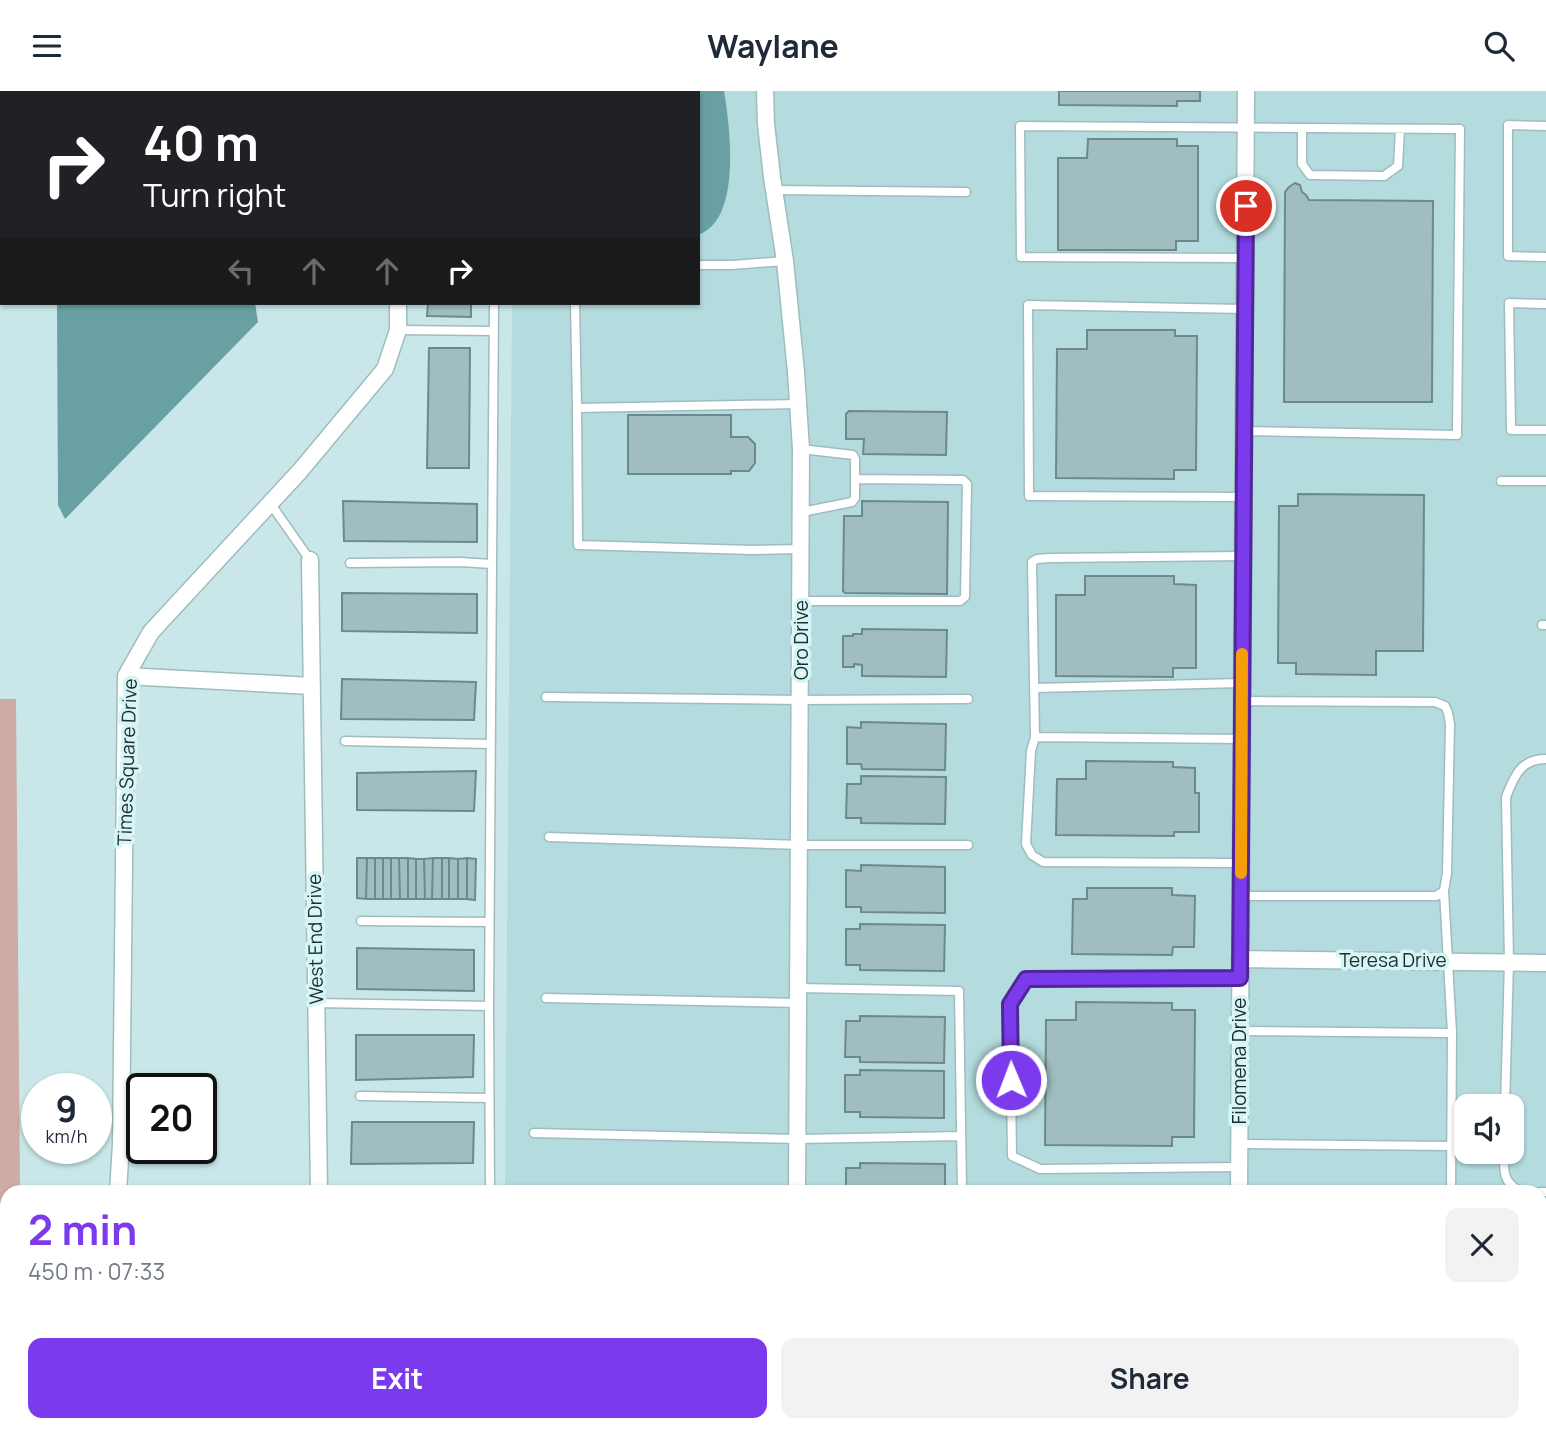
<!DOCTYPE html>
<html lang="en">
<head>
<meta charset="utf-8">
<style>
	body { margin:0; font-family:Manrope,sans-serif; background:#f2f2f3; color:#1f2937; height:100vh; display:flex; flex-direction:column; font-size:26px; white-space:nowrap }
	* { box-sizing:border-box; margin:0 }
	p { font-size:23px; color:#747a83 }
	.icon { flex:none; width:38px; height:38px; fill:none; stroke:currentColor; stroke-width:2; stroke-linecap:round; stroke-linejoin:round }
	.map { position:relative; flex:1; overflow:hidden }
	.side { position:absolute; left:0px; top:1094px; width:1547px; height:247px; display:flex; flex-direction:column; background:#fff; border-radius:21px 21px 0 0; box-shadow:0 2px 5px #0004 }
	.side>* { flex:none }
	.guide { position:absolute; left:0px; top:0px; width:700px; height:214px; box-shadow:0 2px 5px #0004; background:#202124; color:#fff; overflow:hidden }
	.tools { position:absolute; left:1454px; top:1003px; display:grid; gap:14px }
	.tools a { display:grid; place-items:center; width:70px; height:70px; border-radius:14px; background:#fff; box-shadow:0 2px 5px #0004; font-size:35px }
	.speed { position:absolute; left:21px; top:982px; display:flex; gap:14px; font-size:35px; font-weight:700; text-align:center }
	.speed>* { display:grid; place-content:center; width:91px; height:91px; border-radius:50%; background:#fff; box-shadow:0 2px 5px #0004; line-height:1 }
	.speed small { font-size:18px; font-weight:400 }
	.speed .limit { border:4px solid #111; border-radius:10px; background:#fff; color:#111 }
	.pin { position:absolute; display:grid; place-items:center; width:60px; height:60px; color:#fff; margin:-30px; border:4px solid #fff; border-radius:50%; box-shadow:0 2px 7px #0007 }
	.me { position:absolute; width:77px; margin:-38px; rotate:359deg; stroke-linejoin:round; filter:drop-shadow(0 0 5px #0008) }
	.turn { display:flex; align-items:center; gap:24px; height:147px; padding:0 28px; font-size:32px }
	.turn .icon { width:91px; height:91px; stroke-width:2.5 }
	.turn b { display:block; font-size:49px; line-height:60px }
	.lanes { display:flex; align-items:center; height:66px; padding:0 28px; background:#0003; justify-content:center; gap:35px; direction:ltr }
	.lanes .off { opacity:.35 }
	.round { display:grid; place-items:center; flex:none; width:74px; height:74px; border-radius:14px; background:#f2f2f3 }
	.summary { display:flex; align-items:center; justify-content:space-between; height:119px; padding:0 28px }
	h1 { font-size:42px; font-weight:700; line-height:52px; color:#7c3aed }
	.primary-button { display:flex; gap:14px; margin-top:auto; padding:14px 28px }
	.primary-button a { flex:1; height:80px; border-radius:14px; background:#7c3aed; color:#fff; font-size:28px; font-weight:700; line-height:80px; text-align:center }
	.primary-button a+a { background:#f2f2f3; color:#1f2937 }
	header { display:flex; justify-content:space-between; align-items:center; height:91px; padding:0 28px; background:#fff; font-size:32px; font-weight:700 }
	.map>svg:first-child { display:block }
</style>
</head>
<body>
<header><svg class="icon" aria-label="menu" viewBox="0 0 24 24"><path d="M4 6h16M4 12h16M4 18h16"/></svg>Waylane<svg class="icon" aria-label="search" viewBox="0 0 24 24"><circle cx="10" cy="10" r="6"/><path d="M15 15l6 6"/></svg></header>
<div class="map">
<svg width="1546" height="1339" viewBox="0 0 1546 1339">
	<rect width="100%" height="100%" fill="#c9e7e9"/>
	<path fill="#b4dbde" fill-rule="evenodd" d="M513 0H1546V1129L1540 1130V1101H505L512 212H698V2H513ZM1466 1015H1512V1060H1466Z
		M503 1334H1480V1339H503Z"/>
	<path fill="#ccaca5" d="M0 608H16L20 1101H7V1334H22V1339H0Z"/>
	<path fill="#69a0a4" d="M543 0H724C730 36 742 129 698 144V2H543Z
		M57 212H255L258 231 65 428 58 414Z"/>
	<path fill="#a0bec0" stroke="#6d898b" stroke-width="2" d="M119 0H194V2H119Z
		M1059 0H1200V10H1177V15L1059 14Z
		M1088 48H1177V55H1198V150H1176V159H1058V67H1087Z
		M1295 92 1300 94 1302 101 1306 104 1309 109 1433 110 1432 311H1284L1285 101 1289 96Z
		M428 212H471V226L427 225Z
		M1087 239H1175V245H1197L1196 379H1174V388L1056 387 1057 258H1087Z
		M429 257H470L469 377H427Z
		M849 320 947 321 946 364 863 363 864 348H846V323Z
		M628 324H731V346H748L755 353V372L749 380H731V383H628Z
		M1298 403 1424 404 1423 560H1376V584L1296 583V572H1278L1279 415H1298Z
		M343 410 477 413V451L344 450Z
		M862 410 948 411 947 503 845 502 843 500 844 425H862Z
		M1085 485H1174V493L1196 494V577H1173V586L1056 585V504H1085Z
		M342 502 477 503V542L342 540Z
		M862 538 947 539 946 586 862 585V574L854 573V576H843V545H853V543H862Z
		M342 588 476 591 474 629 341 628Z
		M861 631 946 633 945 679 862 678 861 673H847V636L861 637Z
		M1086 670 1173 671V676L1195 677V702H1199V741H1174V745L1056 744 1057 688H1086Z
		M476 680 474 720 357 719V682Z
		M861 685 946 686 945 733 861 732V727H846L847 693H861Z
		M357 767H367L366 808 357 807Z
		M367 767H375V808H366Z
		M375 767H383V808H375Z
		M383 767H391V808H383Z
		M391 767H399L400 808H391Z
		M399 767H408V808H400Z
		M408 767 416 768V808H408Z
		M433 767 432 808H425L424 768Z
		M433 767H442V808H432Z
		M442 767H449V808H442Z
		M449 767 458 768V808H449Z
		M467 767V808H458V768Z
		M467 767 476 768 475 809 467 808Z
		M416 768H424L425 808H416Z
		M861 774 945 776V822L861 821V816H846V779L861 780Z
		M1087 797H1172V804L1195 805 1194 856H1173L1172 864 1072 863 1073 808H1087Z
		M860 833 945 834 944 880 860 879V874H846V838H860Z
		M357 857 474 859V900L357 898Z
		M1076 911 1172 912V919H1195L1194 1046H1172V1055L1045 1054 1046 929H1076Z
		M860 925 945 926 944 972 860 971V966H845L846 930H860Z
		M356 944H474L473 986 356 989Z
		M860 979 944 980V1027L860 1026V1021H845V984H860Z
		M352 1031H474L473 1072 351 1073Z
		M860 1072 945 1073V1101H846V1077H860Z"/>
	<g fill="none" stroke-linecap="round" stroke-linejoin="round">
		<defs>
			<path id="lane" d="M263 2V0
				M494 2V0
				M1546 35 1508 34V165L1546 166
				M1302 37V73L1310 84 1384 85 1398 75 1400 38
				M774 99 966 101
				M698 174H732L785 170
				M575 212 577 317 578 454 752 459 801 458
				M1546 213 1509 212 1511 339H1546
				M398 239 494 240
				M577 317 798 313
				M1244 340 1457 344 1460 38 1020 35 1021 166 1245 167
				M801 358 853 364 855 368V407L852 411 802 421
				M1501 390H1546
				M1243 406 1029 405 1028 214 1245 218
				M270 412 310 469
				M350 472 460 471 492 473 489 915 490 1101
				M492 473 494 212
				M801 510H960L965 506 967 393 963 389 855 388
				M1542 534H1546
				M1034 597 1242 592
				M546 606 800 609 968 608
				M1035 646 1242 648
				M345 650 491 653
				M549 746 800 754H968
				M1241 772 1043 771 1032 764 1026 753 1031 660 1035 646 1032 471 1037 468 1050 467 1243 465
				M1444 800 1452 942 1451 1101
				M1241 805H1436L1444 800 1447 782 1450 633 1448 622 1445 615 1435 611 1242 610
				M361 830 489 831
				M799 897 959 900 962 1101
				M546 907 799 912
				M316 912 489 915
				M1240 940 1452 942
				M360 1005 489 1007
				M1505 1015 1509 871 1506 706C1514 686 1520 668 1546 668
				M534 1042 798 1048 961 1045
				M1239 1053 1451 1055
				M1504 1060C1504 1080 1502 1091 1521 1101
				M1239 1076 1040 1078 1012 1065 1010 913 1026 888 1240 887
				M1540 1101H1546
				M536 1334V1339
				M1437 1334 1445 1339
				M796 1337 892 1339
				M492 1339V1334
				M959 1339V1334
				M1016 1339V1334
				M1206 1339 1223 1334
				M1308 1339V1334"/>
			<path id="street" d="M397 0V2
				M765 0 766 33 772 86 785 170 796 281 801 358 797 1101
				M310 469 319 1101
				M126 585 312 595
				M1240 868 1546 872
				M118 1101 121 1053 126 585 151 541 300 380 385 278 398 239V212
				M1239 1101 1246 0
				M294 1334 304 1339
				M264 1339 267 1334
				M796 1339V1334
				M1237 1339V1334"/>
		</defs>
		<use href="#lane" stroke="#9fbcbe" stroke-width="11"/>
		<use href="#street" stroke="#9fbcbe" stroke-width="19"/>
		<use href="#lane" stroke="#fff" stroke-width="8"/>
		<use href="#street" stroke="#fff" stroke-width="16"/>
	</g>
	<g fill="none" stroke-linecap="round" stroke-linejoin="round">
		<defs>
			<path id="route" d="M1011 989 1010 913 1026 888 1240 887 1246 115"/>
		</defs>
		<use href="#route" stroke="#51269a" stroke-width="18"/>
		<use href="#route" stroke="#7c3aed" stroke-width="12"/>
		<path stroke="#f59e0b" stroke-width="12" d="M1241 782 1242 563"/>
	</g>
	<g text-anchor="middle" stroke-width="7" stroke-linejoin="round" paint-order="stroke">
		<g font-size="19" fill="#1f2b2c" stroke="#d6f5f7">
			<text transform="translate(801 549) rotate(-90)" y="7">Oro Drive</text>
			<text transform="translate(127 671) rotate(-88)" y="7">Times Square Drive</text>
			<text transform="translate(315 848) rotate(-91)" y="7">West End Drive</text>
			<text x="1393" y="876">Teresa Drive</text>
			<text transform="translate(1239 970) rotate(-90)" y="7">Filomena Drive</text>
		</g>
	</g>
</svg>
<div class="tools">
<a><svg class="icon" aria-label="sound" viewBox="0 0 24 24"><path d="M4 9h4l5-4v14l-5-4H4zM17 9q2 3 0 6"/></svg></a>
</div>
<div class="speed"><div>9<small>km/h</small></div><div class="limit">20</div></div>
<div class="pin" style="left:1246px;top:115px;background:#d93025"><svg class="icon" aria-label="arrive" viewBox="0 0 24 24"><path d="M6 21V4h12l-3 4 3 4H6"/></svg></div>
<svg class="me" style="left:1011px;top:989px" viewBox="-20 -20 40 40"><circle r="17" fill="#7c3aed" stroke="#fff" stroke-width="3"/><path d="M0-11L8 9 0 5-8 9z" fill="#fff"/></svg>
<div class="guide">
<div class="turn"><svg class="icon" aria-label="right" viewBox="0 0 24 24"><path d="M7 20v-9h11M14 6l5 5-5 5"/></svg><div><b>40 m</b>Turn right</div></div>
<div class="lanes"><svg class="icon off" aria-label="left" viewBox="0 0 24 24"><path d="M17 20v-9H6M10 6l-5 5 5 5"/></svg><svg class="icon off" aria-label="ahead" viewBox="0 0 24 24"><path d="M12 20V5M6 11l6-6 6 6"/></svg><svg class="icon off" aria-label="ahead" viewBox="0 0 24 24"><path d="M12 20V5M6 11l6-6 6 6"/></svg><svg class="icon" aria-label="right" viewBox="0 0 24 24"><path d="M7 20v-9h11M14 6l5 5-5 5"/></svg></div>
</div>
<section class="side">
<div class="summary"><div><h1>2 min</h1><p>450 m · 07:33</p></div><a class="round"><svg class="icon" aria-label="close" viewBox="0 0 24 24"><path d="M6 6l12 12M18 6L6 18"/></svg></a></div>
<div class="primary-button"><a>Exit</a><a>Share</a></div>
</section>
</div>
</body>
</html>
